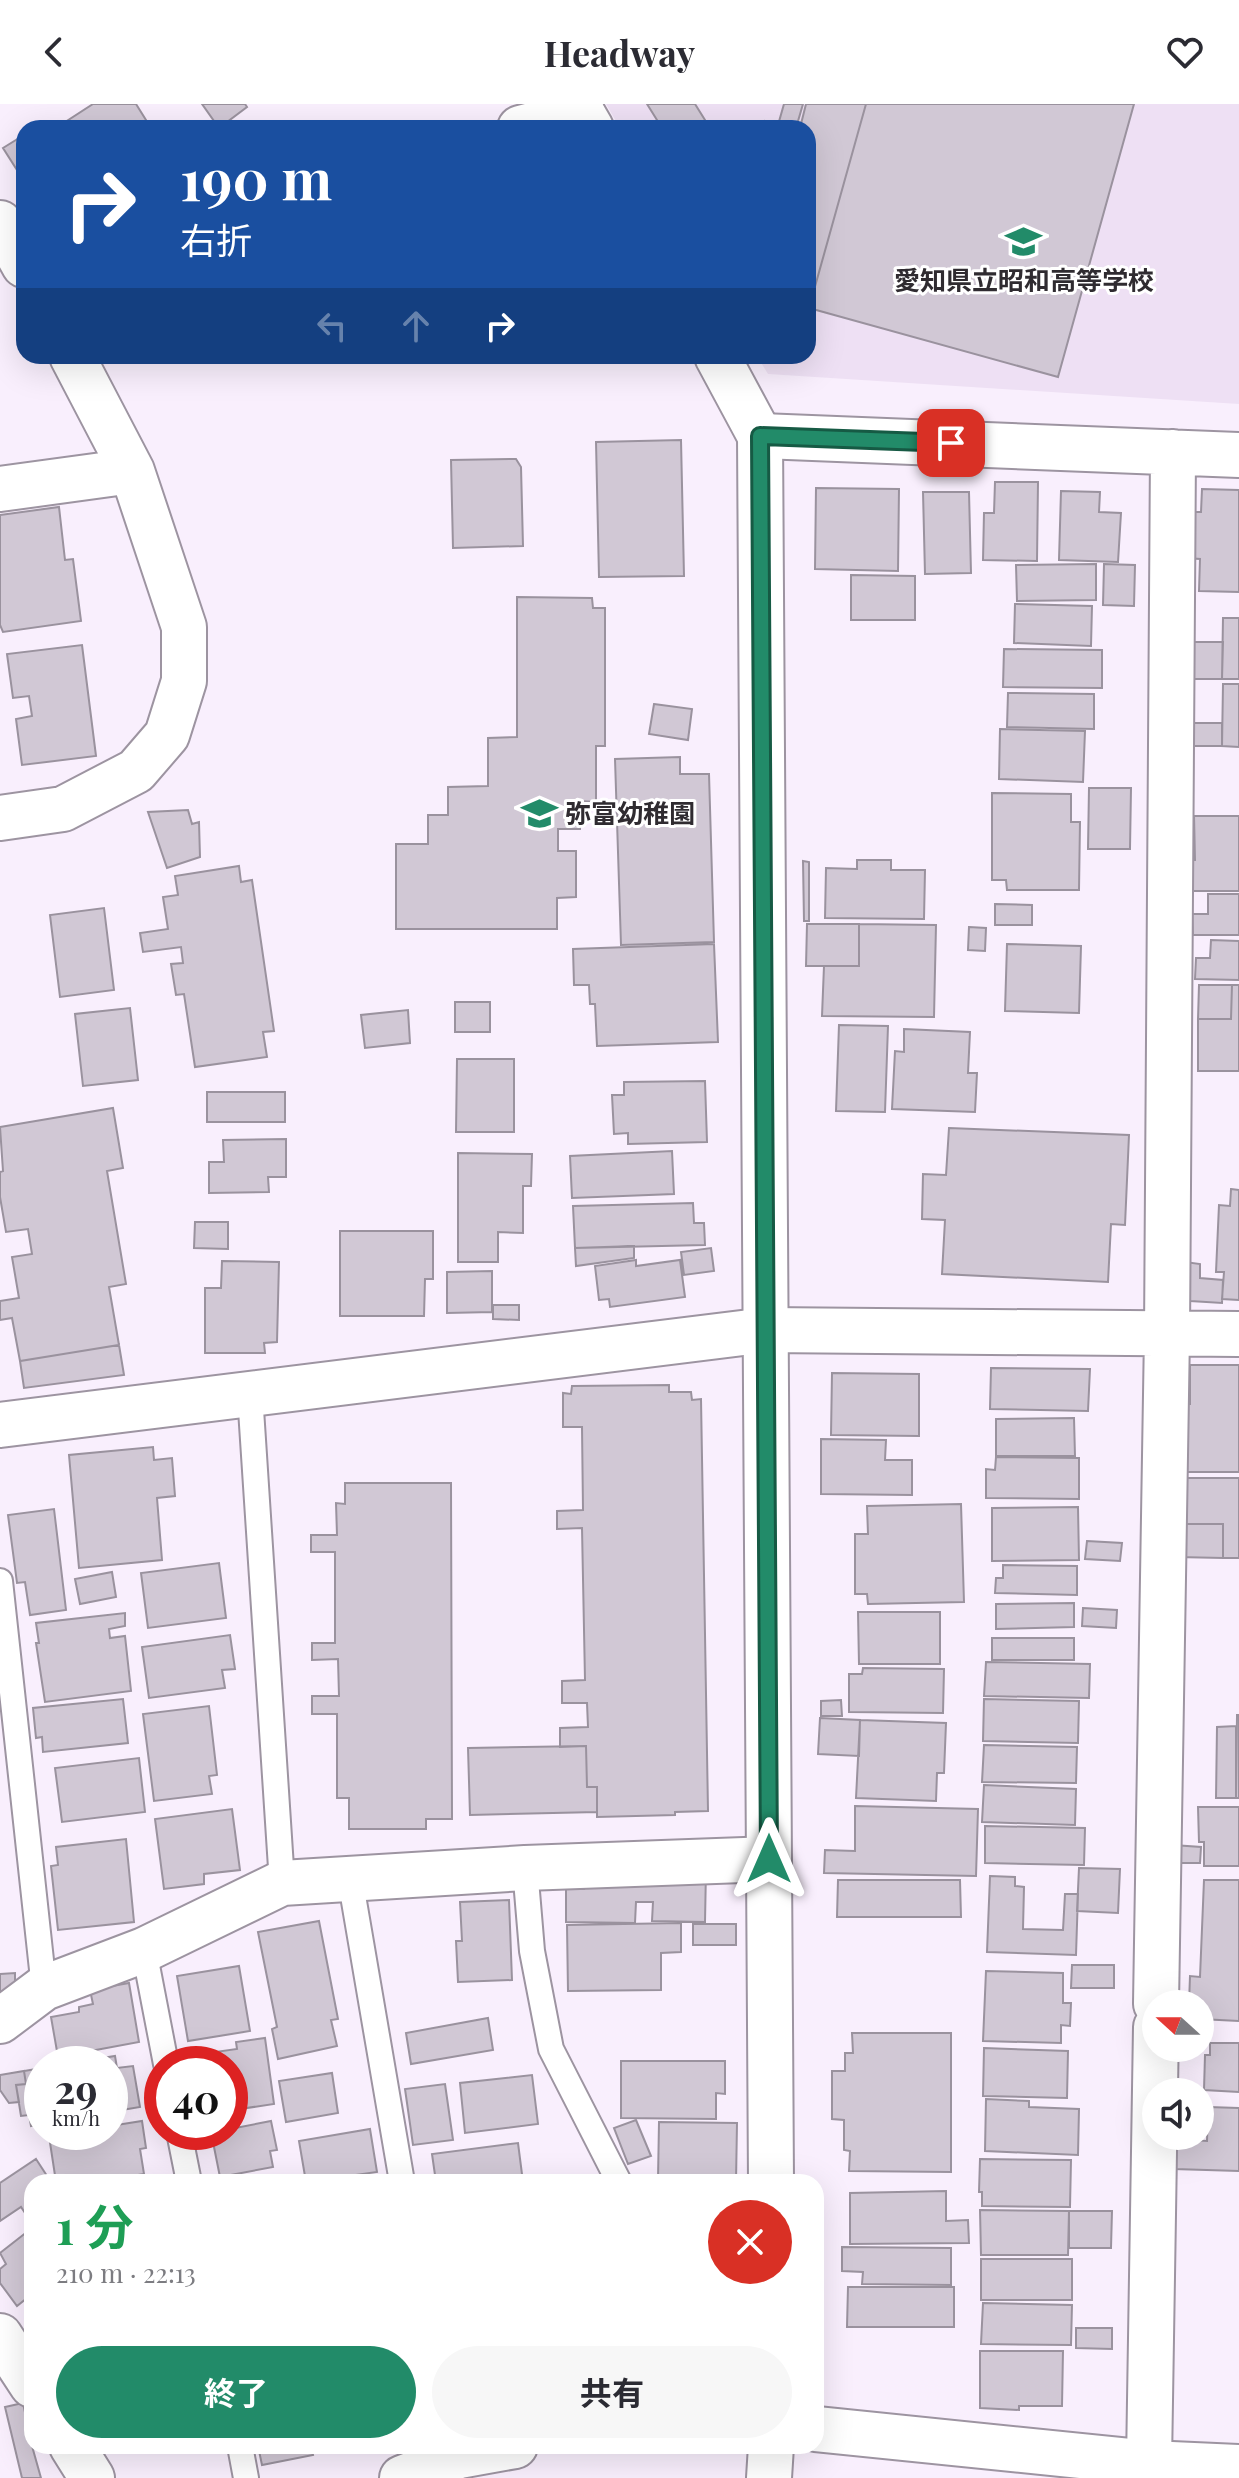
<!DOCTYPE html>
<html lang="ja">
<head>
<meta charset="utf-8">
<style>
	body { margin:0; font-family:"Playfair Display","Noto Sans JP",serif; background:#f7f7f7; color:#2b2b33; height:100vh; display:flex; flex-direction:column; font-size:30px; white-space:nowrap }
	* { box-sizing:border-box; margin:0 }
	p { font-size:26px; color:#7c7c81 }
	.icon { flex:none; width:44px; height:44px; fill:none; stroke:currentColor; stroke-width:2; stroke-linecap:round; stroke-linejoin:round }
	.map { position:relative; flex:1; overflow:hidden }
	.sheet { position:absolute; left:24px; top:2070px; width:800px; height:280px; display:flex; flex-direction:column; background:#fff; border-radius:24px; box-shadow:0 8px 32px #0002 }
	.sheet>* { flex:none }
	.guide { position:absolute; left:16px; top:16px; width:800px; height:244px; border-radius:24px; box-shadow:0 8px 32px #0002; background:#1a4fa0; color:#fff; overflow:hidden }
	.needle { width:52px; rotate:291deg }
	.tools { position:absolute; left:1142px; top:1886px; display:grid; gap:16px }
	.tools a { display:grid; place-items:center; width:72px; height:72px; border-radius:50%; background:#fff; box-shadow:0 8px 32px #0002; font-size:40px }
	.speed { position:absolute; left:24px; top:1942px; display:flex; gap:16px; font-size:40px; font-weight:700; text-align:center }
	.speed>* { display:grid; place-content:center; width:104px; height:104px; border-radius:50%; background:#fff; box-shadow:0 8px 32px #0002; line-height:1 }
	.speed small { font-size:20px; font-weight:400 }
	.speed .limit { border:12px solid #d22; background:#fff; color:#111 }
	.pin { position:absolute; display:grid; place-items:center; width:68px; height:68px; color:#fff; margin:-34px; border-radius:16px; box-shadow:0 4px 12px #0006 }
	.me { position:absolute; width:88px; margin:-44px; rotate:0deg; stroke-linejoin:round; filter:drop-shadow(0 0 6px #0008) }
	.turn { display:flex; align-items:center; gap:28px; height:168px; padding:0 32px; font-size:36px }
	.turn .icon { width:104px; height:104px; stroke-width:2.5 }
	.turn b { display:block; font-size:56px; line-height:68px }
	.lanes { display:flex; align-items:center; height:76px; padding:0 32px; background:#0003; justify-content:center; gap:40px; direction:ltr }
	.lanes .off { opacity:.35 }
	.round { display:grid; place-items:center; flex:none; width:84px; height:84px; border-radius:42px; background:#f7f7f7 }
	.overview { display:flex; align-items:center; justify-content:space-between; height:136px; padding:0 32px }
	h1 { font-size:48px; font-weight:700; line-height:60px; color:#1e9e55 }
	.cta { display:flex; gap:16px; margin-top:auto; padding:16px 32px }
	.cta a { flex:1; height:92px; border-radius:48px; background:#228b69; color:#fff; font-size:32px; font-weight:700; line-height:92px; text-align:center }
	.cta a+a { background:#f7f7f7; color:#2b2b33 }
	header { display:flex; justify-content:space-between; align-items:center; height:104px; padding:0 32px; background:#fff; font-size:36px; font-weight:700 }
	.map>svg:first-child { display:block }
</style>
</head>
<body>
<header><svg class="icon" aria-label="back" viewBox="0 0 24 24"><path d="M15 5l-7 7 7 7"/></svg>Headway<svg class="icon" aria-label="heart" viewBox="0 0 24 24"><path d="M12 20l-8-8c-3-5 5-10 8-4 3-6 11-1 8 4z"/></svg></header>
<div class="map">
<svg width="1239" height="2374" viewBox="0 0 1239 2374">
	<rect width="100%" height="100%" fill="#f9effd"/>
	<path fill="#eee0f4" d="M606 0H1239V300L768 270 757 252H808V24H620Z"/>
	<path fill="#d1c8d5" stroke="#9a929e" stroke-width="2" d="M93 0H136L151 24H56Z
		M202 0H245L247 3 219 24Z
		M647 0H695L710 24H662Z
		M784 0H803L796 24H763L765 17 778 21Z
		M806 0H866L809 204 808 24H800Z
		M866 0H1134L1058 273 809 204Z
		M24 31V77L3 44Z
		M681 336 684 472 599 473 596 338Z
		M516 355 521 363 523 442 453 444 451 356Z
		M995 378H1038L1037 457 983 456 984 409H994Z
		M816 384 899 385 898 467 815 465Z
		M1202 385 1239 386V488L1199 487 1200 455 1185 454 1187 408H1201Z
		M1061 387 1100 388 1099 408 1121 409 1118 458 1059 456Z
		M923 388H969L971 469 925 470Z
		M59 403 65 456 73 455 81 517 3 528 0 521V411Z
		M1096 460V496L1017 497 1016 461Z
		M1104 460 1135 461 1134 502 1103 501Z
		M851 471 915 472V516H851Z
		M517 493 592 494 593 504H605V642H596V698L580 697V725H558V747H576V793L557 794V825H396V740H428V711H448V683L488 682V634L517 633Z
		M1015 500 1092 502 1091 542 1014 539Z
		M1223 514H1239V575H1222Z
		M1184 538H1223L1222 575H1183Z
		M82 541 96 652 22 661 16 615 32 612 29 592 13 594 7 550Z
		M1004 545 1102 546V584L1003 583Z
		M1223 580H1239V643L1222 642Z
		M1008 589 1094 590V625L1007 623Z
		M654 600 692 605 688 636 649 630Z
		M1182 619H1222V642H1182Z
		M1000 625 1085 627 1083 678 999 675Z
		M680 653V670H709L714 838 621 841 615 655Z
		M1089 684H1131L1130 745H1088Z
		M992 689 1071 690V718H1080L1079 786H1007L1006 776H992Z
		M188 706 192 720 199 718 200 753 167 764 148 708Z
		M1194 712H1239V787H1186V756H1195Z
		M857 756H891V766H925L924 815 825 814 826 764 857 765Z
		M803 757 809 758V817H804Z
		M239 762 241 778 252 776 274 927 263 928 267 953 195 963 184 890 176 891 171 860 183 859 181 843 143 848 140 829 168 825 163 793 178 791 175 772Z
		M1208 790H1239V831H1193L1192 810H1208Z
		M995 800 1032 801V821H995Z
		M104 804 114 886 60 893 50 811Z
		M807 820H859V862H806Z
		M859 820 936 821 934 913 822 912 824 862H859Z
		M969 823 986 824 985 847 968 846Z
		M1211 836 1239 837V876L1195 875 1196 854H1210Z
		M714 840 718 938 597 942 595 900H590L589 881H574L573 845Z
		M1007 840 1081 842 1079 909 1005 907Z
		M1199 881H1232L1231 915H1198Z
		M1232 881H1239V967H1198V915H1231Z
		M455 898H490V928H455Z
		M130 904 138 976 83 982 75 910Z
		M408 906 410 939 365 944 361 911Z
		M839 921 888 922 885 1008 836 1007Z
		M904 925 970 928 968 969H977L975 1008 892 1005 895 947 904 948Z
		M457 955H514V1028H456Z
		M705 977 707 1038 628 1040V1029L614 1030 612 991H624V978Z
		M207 988H285V1018H207Z
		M113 1004 123 1064 107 1067 126 1180 109 1183 119 1241 20 1257 12 1214 0 1216V1197L19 1194 12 1153 32 1150 28 1125 6 1128 0 1093V1068L3 1067 0 1023Z
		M949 1024 1129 1031 1125 1121 1111 1120 1108 1178 942 1170 945 1116 922 1115 923 1070 946 1071Z
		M286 1035V1073H268L269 1088 209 1089V1058H224L223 1036Z
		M672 1047 674 1090 572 1094 570 1052Z
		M458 1049 532 1050 531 1082H523V1129L498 1128V1158H458Z
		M1231 1085 1239 1086V1196L1222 1195 1224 1168H1216L1219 1101 1230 1102Z
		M693 1099 694 1119H704L705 1141 575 1144 573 1102Z
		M195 1118H228V1145L194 1144Z
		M340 1127H433V1175H425L424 1212H340Z
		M634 1142V1154L576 1162 575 1144Z
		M711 1144 714 1167 684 1171 681 1148Z
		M636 1156V1162L680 1156 685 1193 610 1203 609 1195 599 1196 595 1162Z
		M222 1157 279 1158 277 1238 264 1239 265 1249H205V1184H221Z
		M1178 1157 1200 1160V1174L1223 1176 1222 1199 1190 1197 1178 1185Z
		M492 1167V1208L447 1209V1168Z
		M493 1201H519V1216L493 1215Z
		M119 1241 124 1271 24 1284 20 1257Z
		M1190 1261H1239V1368H1176V1300H1190Z
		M991 1264 1090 1265 1088 1307 990 1305Z
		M832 1269 919 1270V1332L831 1331Z
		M669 1281V1288H691L692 1296 701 1295 708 1707 675 1708V1711L597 1713V1683H587L586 1642 560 1643V1624L588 1623 587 1599H562V1577L585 1576 582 1424 557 1425V1407L583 1406 582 1323H563V1289L571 1290 572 1282Z
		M1074 1314 1075 1352H996V1315Z
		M821 1335 886 1336 885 1356H912V1391L821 1390Z
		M153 1343 154 1356 172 1354 175 1392 157 1394 162 1456 79 1464 69 1351Z
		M996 1353 1079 1354V1395L986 1394V1365L995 1366Z
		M1179 1374H1239V1454H1223V1420H1178Z
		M345 1379H451L452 1715H426V1725H349V1694H337V1610H312V1592H339L338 1555 312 1556V1539H335V1448H311V1431H337L336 1399 345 1400Z
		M961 1400 964 1498 868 1500 867 1490H855V1430H868L867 1402Z
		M1078 1403 1079 1456 992 1457V1404Z
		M54 1405 66 1506 30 1511 25 1478 17 1479 8 1411Z
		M1178 1420H1223V1454L1177 1453Z
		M1087 1437 1122 1439 1120 1457 1085 1455Z
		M219 1459 226 1514 148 1524 141 1469Z
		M1003 1461 1077 1462V1491L995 1489 996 1474H1003Z
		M112 1468 116 1493 80 1500 75 1475Z
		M1074 1499V1523L996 1525V1500Z
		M1083 1504 1117 1506 1116 1524 1082 1522Z
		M858 1508H940V1560H859Z
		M125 1509V1522L109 1525 110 1534 125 1532 131 1587 45 1598 36 1539H39L36 1519Z
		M230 1531 235 1565 222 1566 225 1584 149 1594 142 1543Z
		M992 1534H1074V1556H992Z
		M986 1558 1090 1560 1089 1594 984 1592Z
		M863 1564 944 1565 943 1609 849 1608V1570H862Z
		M123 1595 128 1639 43 1648 42 1633 36 1634 33 1604Z
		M984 1595 1079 1597 1078 1639 983 1637Z
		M841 1596 842 1612H821V1597Z
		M209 1602 217 1671 209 1672 212 1690 154 1697 143 1610Z
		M1237 1611H1239V1694H1236Z
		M820 1614 860 1616 859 1652 818 1650Z
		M860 1616 946 1619 944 1669H937L936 1697 856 1694Z
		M1236 1622V1694H1216L1217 1623Z
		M984 1641 1077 1643 1076 1679 982 1678Z
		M586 1642 587 1683H597V1708L470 1711 468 1644Z
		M139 1654 145 1708 62 1718 55 1664Z
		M984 1681 1076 1685 1075 1721 982 1718Z
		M855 1702 978 1705 976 1772 824 1769 825 1746 855 1747Z
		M1198 1703H1239V1762H1204V1738H1199Z
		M232 1705 240 1766 204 1770V1780L164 1785 155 1715Z
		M985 1722 1085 1724 1084 1761 985 1759Z
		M126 1735 134 1818 58 1826 51 1762 58 1761 56 1743Z
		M1173 1741 1201 1743 1200 1759H1172Z
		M1079 1764 1120 1765 1118 1809 1077 1807Z
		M706 1765 705 1818 652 1817 653 1798H636L635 1819 566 1818V1785H584L585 1776Z
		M990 1772 1015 1773V1782L1024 1783 1023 1825 1063 1826 1065 1790H1078L1076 1851 987 1848Z
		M838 1776H960L961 1813H837Z
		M1204 1776H1239V1917L1200 1915V1900H1189L1190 1872 1200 1873Z
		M509 1796 512 1876 458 1878 456 1837H462L460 1798Z
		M319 1817 338 1915 331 1916 337 1942 278 1955 272 1925 277 1923 258 1828Z
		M681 1819V1848L661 1849V1886L568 1887 567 1821Z
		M693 1820H736V1841H693Z
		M1072 1861H1114V1884H1071Z
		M239 1862 250 1927 188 1937 177 1872Z
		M986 1867 1063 1869V1899H1071L1070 1922 1061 1921V1939L983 1937Z
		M15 1869V1890L0 1902V1870Z
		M129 1879 139 1938 58 1953 51 1913 79 1908V1903L93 1900 90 1886Z
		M488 1914 493 1946 411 1960 406 1929Z
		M852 1929H951V2068L849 2067 850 2047 844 2046V2016L832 2015V1967H845V1949H853Z
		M265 1934 274 2000 233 2006 232 1995 230 1996V1960H195L194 1951 237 1945 236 1938Z
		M1210 1939H1239V1988L1204 1986 1205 1951H1210Z
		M984 1944 1068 1947 1067 1994 983 1992Z
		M115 1952 117 1964 133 1962 140 2003 110 2008V1960H66Z
		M621 1957H725V1990L716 1989V2015L621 2014Z
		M42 1964V2020L31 2022 29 2011 21 2012 16 1981 26 1980 24 1967Z
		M24 1967 26 1980 16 1981 19 1998 9 1999 0 1986V1971Z
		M332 1969 338 2009 286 2018 279 1977Z
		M532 1971 538 2020 465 2029 460 1979Z
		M445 1980 453 2036 413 2041 405 1985Z
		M1200 1994H1207L1205 2027H1200Z
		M986 1995 1029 1997V2003L1079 2005 1078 2051 985 2047Z
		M1208 2003 1239 2004V2067L1174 2065 1176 2035 1207 2037Z
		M636 2016 651 2052 628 2060 614 2024Z
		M142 2017 146 2044 140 2045 144 2070 96 2078H56L49 2032 76 2028H110V2022Z
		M271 2017 277 2046 270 2047 273 2063 220 2073 211 2028H230V2025Z
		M659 2018 737 2019 736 2078 658 2076Z
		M370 2025 377 2068 306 2078 299 2037Z
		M518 2039 523 2078H436L432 2050Z
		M36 2055 51 2078H32V2105L25 2109 21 2103 0 2117V2079Z
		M980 2055 1071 2056 1070 2103 982 2102V2088H979Z
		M946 2087V2117L968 2116 969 2139 850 2140V2089Z
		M980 2106 1069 2107 1068 2151H981Z
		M1069 2107H1112L1111 2144H1069Z
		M32 2124V2190L17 2202 0 2179V2165L6 2160 0 2149Z
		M842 2143 951 2144V2181L862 2180 863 2168 842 2167Z
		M981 2155H1072V2196H981Z
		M848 2183H954V2223H847Z
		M983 2199 1072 2201 1071 2241 981 2240Z
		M1076 2224H1112V2245L1076 2244Z
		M980 2247H1063L1062 2302H1019V2306L980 2304Z
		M23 2299 32 2342 41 2374H22L5 2303Z
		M258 2342H311L313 2351 262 2361Z"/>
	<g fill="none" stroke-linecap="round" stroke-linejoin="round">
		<defs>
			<path id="lane" d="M250 1290 282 1779
				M0 1477 44 1884
				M525 1764 532 1847 551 1945 619 2078
				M350 1774 402 2078
				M144 1846 166 1960
				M179 2028 189 2078
				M240 2342 246 2374"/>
			<path id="street" d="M520 24 582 8
				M0 119 24 161
				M760 332 1239 351
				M0 385 132 367
				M0 714 63 705 136 667 167 631 184 577V523L132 367 72 252
				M0 1321 766 1226 1239 1230
				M1156 1900 1167 1230 1173 348
				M0 1917 44 1884 144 1846 282 1779 525 1764 769 1755
				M0 2232 32 2281
				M72 2342 92 2374
				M1146 2374 1149 2359 1156 1923"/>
			<path id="secondary" d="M577 0 591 24
				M717 252 760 332 771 2078
				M816 2325 1149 2359 1239 2363
				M402 2374 459 2352 515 2342
				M769 2374 771 2342"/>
		</defs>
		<use href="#lane" stroke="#9d94a1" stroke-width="28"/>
		<use href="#street" stroke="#9d94a1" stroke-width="48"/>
		<use href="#secondary" stroke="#9d94a1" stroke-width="48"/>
		<use href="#lane" stroke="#fff" stroke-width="24"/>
		<use href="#street" stroke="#fff" stroke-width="44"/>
		<use href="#secondary" stroke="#fff" stroke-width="44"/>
	</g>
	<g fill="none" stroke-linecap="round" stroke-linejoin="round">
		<defs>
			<path id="route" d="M769 1755 760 332 951 339"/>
		</defs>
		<use href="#route" stroke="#165a44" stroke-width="20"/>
		<use href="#route" stroke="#228b69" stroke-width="14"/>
	</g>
	<defs>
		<symbol id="school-bare" viewBox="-9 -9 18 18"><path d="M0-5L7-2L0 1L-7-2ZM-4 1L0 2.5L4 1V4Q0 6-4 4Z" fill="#228b69" stroke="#fff" stroke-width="2.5" paint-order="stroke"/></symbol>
	</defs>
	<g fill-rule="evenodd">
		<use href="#school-bare" x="998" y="112" width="51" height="51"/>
		<use href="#school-bare" x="514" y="684" width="51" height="51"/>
	</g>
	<g text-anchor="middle" stroke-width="6" stroke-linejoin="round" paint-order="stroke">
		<g font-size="26" font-weight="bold" fill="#2f2b30" stroke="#fff">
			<text x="1024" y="186">愛知県立昭和高等学校</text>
			<text x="565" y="719" text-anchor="start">弥富幼稚園</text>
		</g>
	</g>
</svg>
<div class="tools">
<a><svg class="needle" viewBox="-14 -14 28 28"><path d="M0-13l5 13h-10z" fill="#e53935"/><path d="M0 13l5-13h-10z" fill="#7c7c81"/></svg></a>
<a><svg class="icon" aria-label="sound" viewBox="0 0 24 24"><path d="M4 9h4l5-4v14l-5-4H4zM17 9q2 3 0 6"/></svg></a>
</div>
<div class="speed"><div>29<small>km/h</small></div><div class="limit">40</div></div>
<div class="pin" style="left:951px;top:339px;background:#d93025"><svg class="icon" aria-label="arrive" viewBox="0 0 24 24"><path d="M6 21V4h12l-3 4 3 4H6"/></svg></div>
<svg class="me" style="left:769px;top:1755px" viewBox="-20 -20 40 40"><path d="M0-17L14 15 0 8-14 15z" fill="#228b69" stroke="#fff" stroke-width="4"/></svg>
<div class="guide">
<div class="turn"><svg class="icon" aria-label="right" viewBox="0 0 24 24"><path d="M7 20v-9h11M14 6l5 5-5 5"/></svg><div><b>190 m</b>右折</div></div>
<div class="lanes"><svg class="icon off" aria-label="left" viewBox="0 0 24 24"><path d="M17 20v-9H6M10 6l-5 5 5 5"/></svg><svg class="icon off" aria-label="ahead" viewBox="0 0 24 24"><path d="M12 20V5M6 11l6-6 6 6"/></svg><svg class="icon" aria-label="right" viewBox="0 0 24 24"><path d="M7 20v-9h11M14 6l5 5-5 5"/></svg></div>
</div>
<section class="sheet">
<div class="overview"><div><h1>1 分</h1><p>210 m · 22:13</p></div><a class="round" style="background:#d93025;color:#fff"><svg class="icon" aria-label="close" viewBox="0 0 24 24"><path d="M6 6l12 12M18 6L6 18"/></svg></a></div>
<div class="cta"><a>終了</a><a>共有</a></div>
</section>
</div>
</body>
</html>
